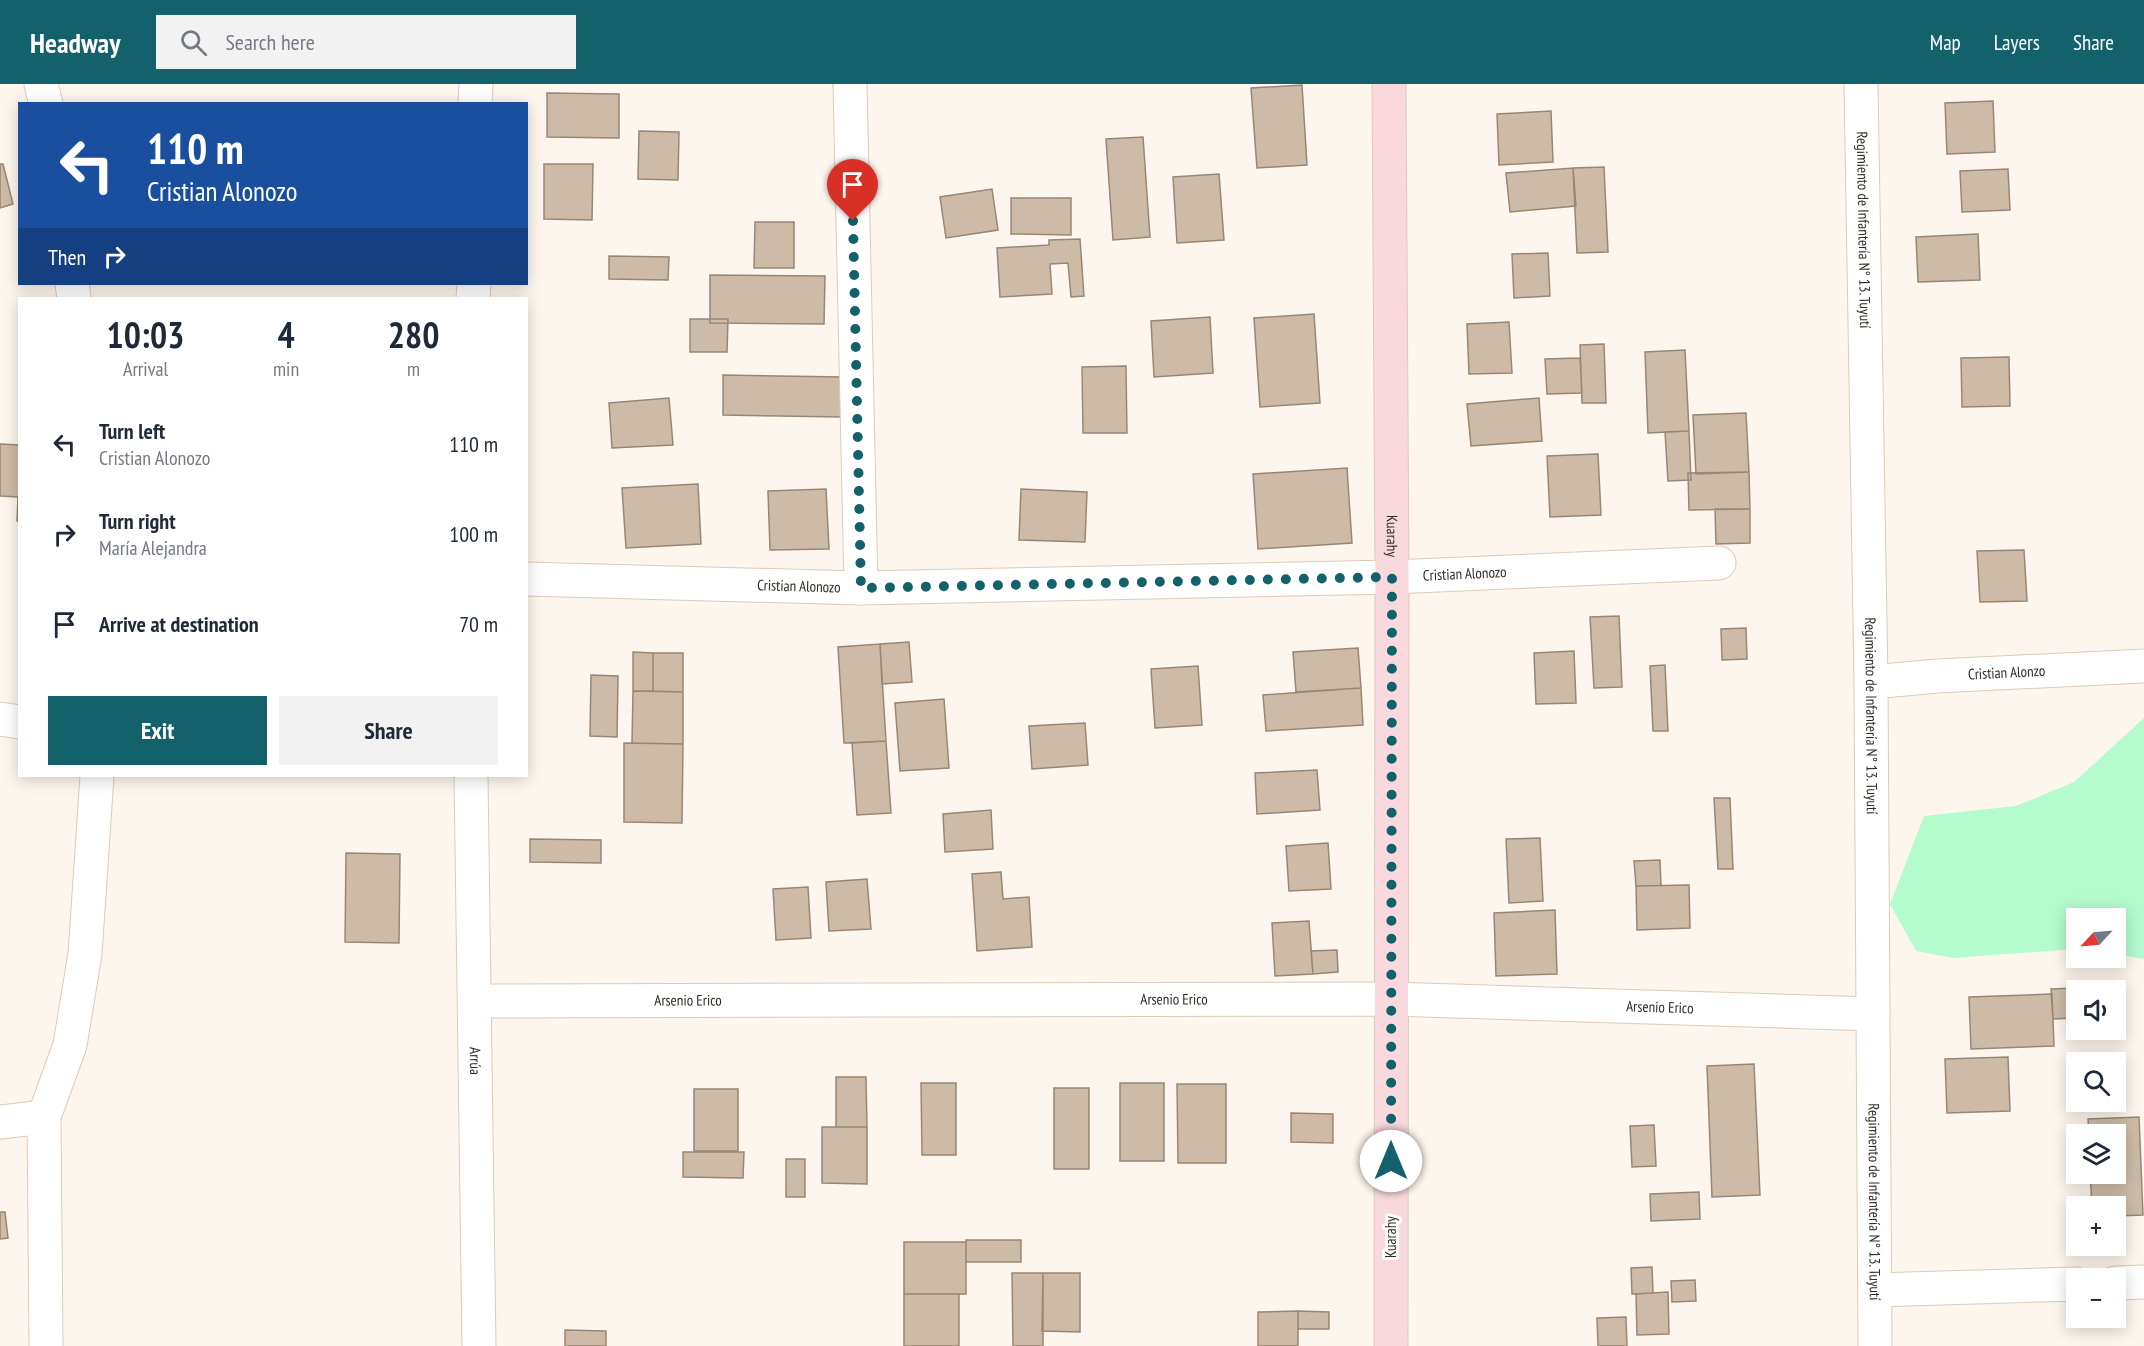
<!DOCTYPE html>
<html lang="en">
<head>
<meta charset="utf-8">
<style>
	body { margin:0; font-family:"PT Sans Narrow",sans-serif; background:#f2f2f3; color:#1f2937; height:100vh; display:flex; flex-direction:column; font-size:22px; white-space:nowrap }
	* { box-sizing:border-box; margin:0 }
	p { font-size:20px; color:#747a83 }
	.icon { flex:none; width:33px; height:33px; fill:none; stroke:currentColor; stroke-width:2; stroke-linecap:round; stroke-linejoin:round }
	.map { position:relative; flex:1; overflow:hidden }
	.drawer { position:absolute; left:18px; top:213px; width:510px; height:480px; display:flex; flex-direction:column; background:#fff; border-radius:0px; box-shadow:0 3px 15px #0003 }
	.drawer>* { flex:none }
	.guide { position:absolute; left:18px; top:18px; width:510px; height:183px; border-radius:0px; box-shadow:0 3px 15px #0003; background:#1a4fa0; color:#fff; overflow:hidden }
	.needle { width:39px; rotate:244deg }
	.tools { position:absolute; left:2066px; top:824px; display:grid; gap:12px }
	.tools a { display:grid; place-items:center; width:60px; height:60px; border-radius:0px; background:#fff; box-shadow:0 3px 15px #0003; font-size:30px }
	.pin { position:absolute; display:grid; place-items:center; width:51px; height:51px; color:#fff; margin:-62px -26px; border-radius:50% 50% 50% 0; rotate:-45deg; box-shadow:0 0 6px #0007 }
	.pin .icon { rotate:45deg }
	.me { position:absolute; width:66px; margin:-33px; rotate:0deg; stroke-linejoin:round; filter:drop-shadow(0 0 4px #0008) }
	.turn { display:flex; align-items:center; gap:21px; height:126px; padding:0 30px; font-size:27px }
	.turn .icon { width:78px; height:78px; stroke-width:2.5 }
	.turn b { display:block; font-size:42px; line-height:51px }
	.then { display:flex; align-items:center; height:57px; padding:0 30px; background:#0003; gap:12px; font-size:22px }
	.eta { display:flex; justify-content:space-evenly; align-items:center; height:102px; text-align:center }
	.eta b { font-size:36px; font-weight:800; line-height:42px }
	.button { display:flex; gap:12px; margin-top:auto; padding:12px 30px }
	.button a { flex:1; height:69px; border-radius:0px; background:#13616a; color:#fff; font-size:24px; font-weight:800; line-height:69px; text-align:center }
	.button a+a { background:#f2f2f3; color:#1f2937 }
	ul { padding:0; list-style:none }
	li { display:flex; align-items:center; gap:18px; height:90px; padding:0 30px }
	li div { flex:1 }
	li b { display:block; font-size:22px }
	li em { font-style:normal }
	header { display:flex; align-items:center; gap:36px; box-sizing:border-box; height:84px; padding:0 30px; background:#13616a; color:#fff }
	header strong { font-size:28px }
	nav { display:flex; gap:33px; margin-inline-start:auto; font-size:21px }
	.search { width:420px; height:54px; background:#f2f2f3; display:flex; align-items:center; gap:15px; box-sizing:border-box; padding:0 21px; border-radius:0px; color:#747a83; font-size:22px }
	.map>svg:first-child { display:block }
</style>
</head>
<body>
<header>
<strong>Headway</strong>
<div class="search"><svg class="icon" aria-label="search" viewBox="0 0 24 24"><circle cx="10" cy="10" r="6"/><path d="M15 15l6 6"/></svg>Search here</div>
<nav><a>Map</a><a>Layers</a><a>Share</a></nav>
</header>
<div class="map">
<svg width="2144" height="1262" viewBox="0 0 2144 1262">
	<rect width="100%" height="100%" fill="#fdf6ee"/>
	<path fill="#b4fbce" d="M2144 634V875L2115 870V834H2076V865L1953 874 1916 867 1890 820 1924 732 2016 722 2074 698Z"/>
	<path fill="#cdbba7" stroke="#988774" stroke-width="1.5" d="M1302 1 1307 81 1257 84 1251 4Z
		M547 9 619 10V54L547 53Z
		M1993 17 1995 68 1947 70 1945 19Z
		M1551 27 1553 78 1499 81 1497 30Z
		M639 47 679 48 678 96 638 95Z
		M1143 53 1150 153 1113 156 1106 55Z
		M0 80H3L13 120 0 124Z
		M544 80H593L592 136 544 135Z
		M1604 83 1608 168 1577 169 1573 84Z
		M1573 84 1576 122 1510 128 1506 89Z
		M2008 85 2010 126 1962 128 1960 87Z
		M1219 90 1224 156 1177 159 1173 93Z
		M992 105 998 146 946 154 940 113Z
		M1011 114H1071V151L1011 150Z
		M755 138H794V184H754Z
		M1978 150 1980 196 1918 198 1916 153Z
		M1080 155 1084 212 1071 213 1068 179 1050 180 1052 210 1000 213 997 164 1049 161V156Z
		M1548 169 1550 212 1514 214 1512 170Z
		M609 172 669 173 668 196 609 195Z
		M710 191 825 192 824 240 710 239Z
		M1314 230 1320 319 1260 323 1254 234Z
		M1210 233 1213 289 1154 293 1151 237Z
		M690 235H728L727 268H690Z
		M1509 238 1512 289 1469 290 1467 240Z
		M1604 260 1606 319H1582L1580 261Z
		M1685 266 1689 347 1648 349 1645 268Z
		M2009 273 2010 322 1962 323 1961 274Z
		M1580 274 1582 309 1547 310 1545 275Z
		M1126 282 1127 349H1083L1082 283Z
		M723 291 842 293V333L723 331Z
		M669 314 673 361 612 364 609 319Z
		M1539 314 1542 357 1471 362 1467 320Z
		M1746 329 1749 388 1696 390 1693 331Z
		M1689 347 1691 396 1668 397 1665 348Z
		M0 360 20 361V438L17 437 18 413 0 412Z
		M1598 370 1601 431 1550 433 1547 372Z
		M1347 384 1352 459 1258 465 1253 390Z
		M1749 388 1750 425 1689 426 1688 389Z
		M698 400 701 460 626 464 622 404Z
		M826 405 829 465 770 466 768 407Z
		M1021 405 1087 408 1085 458 1019 456Z
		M1715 425H1750V459L1716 460Z
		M2024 466 2027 517 1980 518 1977 467Z
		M1619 532 1622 603 1594 604 1590 533Z
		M1746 544 1747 575 1722 576 1721 545Z
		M909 558 912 598 882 600 880 560Z
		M880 560 886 657 844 659 838 563Z
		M1358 564 1361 604 1296 608 1293 568Z
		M1574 567 1576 619 1536 620 1534 569Z
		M633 568 653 569V607H633Z
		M653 569H683V608L653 607Z
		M1665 581 1668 647H1653L1650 582Z
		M1198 582 1202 641 1155 644 1151 585Z
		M591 591 618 592 617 653 590 652Z
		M1361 604 1363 641 1266 647 1263 611Z
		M633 607 683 608V660L632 659Z
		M944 615 949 684 900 687 895 619Z
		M1085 639 1088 681 1032 685 1029 642Z
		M886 657 891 729 857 731 852 659Z
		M624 659 683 660 682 739 624 738Z
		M1317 686 1320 726 1257 730 1255 689Z
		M1714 714H1730L1733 785H1718Z
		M991 726 993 765 945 768 943 730Z
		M1540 754 1543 817 1509 819 1506 755Z
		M530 755 601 756V779L530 778Z
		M1328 759 1331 805 1289 807 1286 762Z
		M346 769 400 770 399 859 345 858Z
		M1660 776 1661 802H1636L1634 777Z
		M1001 788 1003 815 1029 813 1032 863 977 867 972 790Z
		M867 795 871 845 829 847 826 798Z
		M1689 801 1690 844 1637 846 1636 802Z
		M808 803 811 854 776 856 773 805Z
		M1555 826 1557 890 1496 892 1494 829Z
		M1309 837 1313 890 1275 892 1272 839Z
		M1337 866 1338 888 1313 890 1311 867Z
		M2077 904 2076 934 2053 935 2051 905Z
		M2052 910 2054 962 1971 965 1969 913Z
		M2008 973 2010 1027 1947 1029 1945 975Z
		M1754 980 1760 1111 1712 1113 1707 982Z
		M836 993H866L867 1043H836Z
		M921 999H956V1071H922Z
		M1120 999H1164V1077H1120Z
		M1177 1000H1226V1079H1178Z
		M1054 1004H1089V1085H1054Z
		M694 1005H738V1067H694Z
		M1291 1029 1333 1030V1059L1291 1058Z
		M2139 1033 2143 1131 2115 1132V1122H2092L2090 1089H2115V1050H2089L2088 1035Z
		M1654 1041 1656 1082 1632 1083 1630 1042Z
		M822 1043H867V1100L822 1099Z
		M683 1068H744L743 1094 683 1093Z
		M786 1075H805V1113H786Z
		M1699 1108 1700 1135 1651 1137 1650 1110Z
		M0 1128H5L8 1154 0 1155Z
		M966 1156H1021V1178H966Z
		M904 1158H966V1210H904Z
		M1652 1183 1653 1209 1632 1210 1631 1184Z
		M1012 1189H1043V1262H1013Z
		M1043 1189H1080V1248L1042 1247Z
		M1695 1196 1696 1217 1672 1218 1671 1197Z
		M1668 1208 1669 1250 1637 1251 1636 1210Z
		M904 1210H959V1262H904Z
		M1298 1227 1329 1228V1245H1298Z
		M1298 1227V1262H1258V1228Z
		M1626 1233 1627 1262H1598L1597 1234Z
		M565 1246 606 1247V1262H565Z"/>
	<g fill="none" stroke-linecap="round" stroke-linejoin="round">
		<defs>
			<g id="street">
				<path d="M41 0 46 20"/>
				<path d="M850 0 861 504"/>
				<path id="s1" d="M1861 0 1871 598 1875 1262"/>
				<path d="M475 20 476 0"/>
				<path d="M72 200 74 214"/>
				<path d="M473 214 474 200"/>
				<path id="s2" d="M526 495 861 504 1392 493 1719 479"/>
				<path id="s3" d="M1871 598 1938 592 2144 582"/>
				<path d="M0 635 20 638"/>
				<path id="s4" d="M471 692 479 1262"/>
				<path id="s5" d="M475 917 1391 915 1873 930"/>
				<path d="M0 1038 44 1033"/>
				<path d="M2115 1199 2144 1198"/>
				<path d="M1875 1206 2076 1200"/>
				<path d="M46 1262 44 1033 70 961 85 870 97 692"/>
			</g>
			<g id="secondary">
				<path id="s6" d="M1389 0 1392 493 1391 1262"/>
			</g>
		</defs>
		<use href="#street" stroke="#ddcbb7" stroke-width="35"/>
		<use href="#secondary" stroke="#ddcbb7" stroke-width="35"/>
		<use href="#street" stroke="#fff" stroke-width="33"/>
		<use href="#secondary" stroke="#f9d8de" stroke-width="33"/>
	</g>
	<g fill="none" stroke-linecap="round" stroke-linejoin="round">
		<path stroke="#13616a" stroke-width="10" stroke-dasharray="0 18" d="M853 137 861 504 1392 493 1391 1077"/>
	</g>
	<g text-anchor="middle" stroke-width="6" stroke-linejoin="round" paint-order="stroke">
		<g font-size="15" fill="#332c24" stroke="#fff">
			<text dy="5" stroke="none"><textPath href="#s1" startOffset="146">Regimiento de Infantería N° 13. Tuyutí</textPath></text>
			<text dy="5" stroke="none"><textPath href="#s6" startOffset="452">Kuarahy</textPath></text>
			<text dy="5" stroke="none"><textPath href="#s2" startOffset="939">Cristian Alonozo</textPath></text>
			<text dy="5" stroke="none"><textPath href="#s2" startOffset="273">Cristian Alonozo</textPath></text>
			<text dy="5" stroke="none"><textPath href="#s3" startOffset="136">Cristian Alonzo</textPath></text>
			<text dy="5" stroke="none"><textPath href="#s1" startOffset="632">Regimiento de Infantería N° 13. Tuyutí</textPath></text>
			<text dy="5" stroke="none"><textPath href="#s5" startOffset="213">Arsenio Erico</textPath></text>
			<text dy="5" stroke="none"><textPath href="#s5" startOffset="699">Arsenio Erico</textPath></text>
			<text dy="5" stroke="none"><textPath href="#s5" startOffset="1185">Arsenio Erico</textPath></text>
			<text dy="5" stroke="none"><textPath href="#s4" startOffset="285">Arrúa</textPath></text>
			<text dy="5" stroke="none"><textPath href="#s1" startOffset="1118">Regimiento de Infantería N° 13. Tuyutí</textPath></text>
			<text transform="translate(1391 1153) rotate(-90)" y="5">Kuarahy</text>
		</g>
	</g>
</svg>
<div class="tools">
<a><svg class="needle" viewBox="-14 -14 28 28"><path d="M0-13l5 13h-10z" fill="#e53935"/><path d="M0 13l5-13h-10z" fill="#747a83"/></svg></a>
<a><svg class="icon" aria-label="sound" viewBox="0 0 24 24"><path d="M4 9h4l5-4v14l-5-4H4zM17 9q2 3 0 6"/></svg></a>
<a><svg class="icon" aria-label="search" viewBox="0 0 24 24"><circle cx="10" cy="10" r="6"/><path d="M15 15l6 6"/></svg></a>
<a><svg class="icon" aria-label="layers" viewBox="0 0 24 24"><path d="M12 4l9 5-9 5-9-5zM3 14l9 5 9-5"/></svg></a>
<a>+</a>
<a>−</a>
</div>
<div class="pin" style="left:853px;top:137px;background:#d93025"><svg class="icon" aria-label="arrive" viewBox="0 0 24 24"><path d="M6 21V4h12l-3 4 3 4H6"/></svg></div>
<svg class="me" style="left:1391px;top:1077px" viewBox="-20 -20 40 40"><circle r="19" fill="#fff"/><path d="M0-13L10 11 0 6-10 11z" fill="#13616a"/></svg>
<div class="guide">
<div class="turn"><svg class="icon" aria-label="left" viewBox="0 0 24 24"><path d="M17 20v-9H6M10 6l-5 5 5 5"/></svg><div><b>110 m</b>Cristian Alonozo</div></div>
<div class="then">Then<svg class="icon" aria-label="right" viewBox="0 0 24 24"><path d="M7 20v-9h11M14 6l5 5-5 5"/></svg></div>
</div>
<section class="drawer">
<div class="eta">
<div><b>10:03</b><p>Arrival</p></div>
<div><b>4</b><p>min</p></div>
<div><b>280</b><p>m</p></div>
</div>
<ul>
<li><svg class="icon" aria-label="left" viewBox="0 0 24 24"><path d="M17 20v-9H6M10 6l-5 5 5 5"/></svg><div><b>Turn left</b><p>Cristian Alonozo</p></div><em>110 m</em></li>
<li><svg class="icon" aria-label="right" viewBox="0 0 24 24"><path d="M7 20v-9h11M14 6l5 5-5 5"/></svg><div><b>Turn right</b><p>María Alejandra</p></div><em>100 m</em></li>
<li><svg class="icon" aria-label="arrive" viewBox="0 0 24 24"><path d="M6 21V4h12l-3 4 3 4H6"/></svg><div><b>Arrive at destination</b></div><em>70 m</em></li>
</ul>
<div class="button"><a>Exit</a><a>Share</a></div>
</section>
</div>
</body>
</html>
